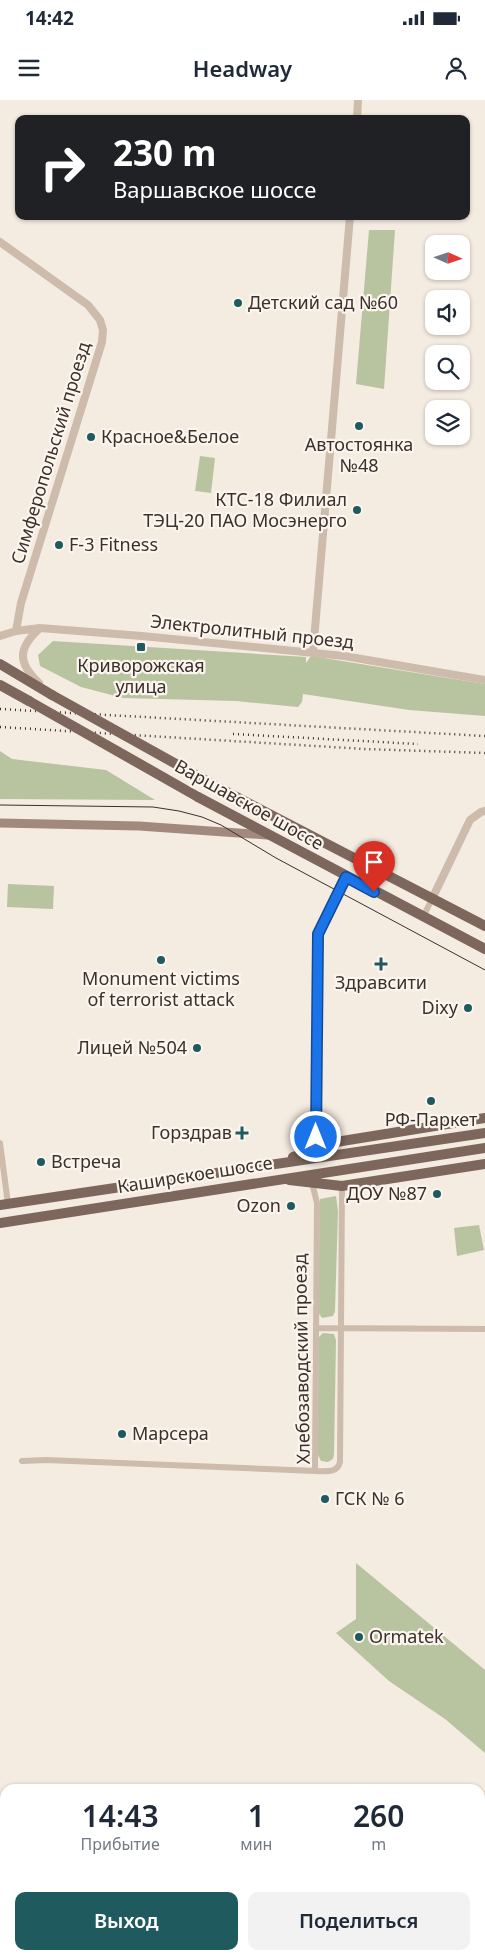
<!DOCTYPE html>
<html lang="ru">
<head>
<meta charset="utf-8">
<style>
	body { margin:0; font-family:"Noto Sans",sans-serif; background:#f2f2f3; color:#1f2937; height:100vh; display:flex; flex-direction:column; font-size:19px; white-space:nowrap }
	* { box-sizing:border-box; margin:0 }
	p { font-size:16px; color:#747a83 }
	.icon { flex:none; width:28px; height:28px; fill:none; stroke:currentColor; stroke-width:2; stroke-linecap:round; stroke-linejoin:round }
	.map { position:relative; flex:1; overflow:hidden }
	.side { position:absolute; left:0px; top:1684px; width:485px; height:176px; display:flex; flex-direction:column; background:#fff; border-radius:15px 15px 0 0; box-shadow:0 1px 4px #0004 }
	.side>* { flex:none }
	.banner { position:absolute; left:15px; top:15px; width:455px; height:105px; border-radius:10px; box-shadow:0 1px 4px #0004; background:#202124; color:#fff; overflow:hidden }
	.needle { width:32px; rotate:93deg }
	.controls { position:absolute; left:425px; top:135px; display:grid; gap:10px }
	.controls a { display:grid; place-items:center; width:45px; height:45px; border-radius:10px; background:#fff; box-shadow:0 1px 4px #0004; font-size:25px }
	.pin { position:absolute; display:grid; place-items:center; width:42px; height:42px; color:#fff; margin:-51px -21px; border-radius:50% 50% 50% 0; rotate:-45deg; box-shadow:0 0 5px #0007 }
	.pin .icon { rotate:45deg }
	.me { position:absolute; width:55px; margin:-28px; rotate:0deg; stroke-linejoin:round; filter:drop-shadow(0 0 4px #0008) }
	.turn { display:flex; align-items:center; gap:18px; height:105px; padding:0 15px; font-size:22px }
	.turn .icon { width:65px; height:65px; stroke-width:2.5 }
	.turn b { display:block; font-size:35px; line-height:42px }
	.eta { display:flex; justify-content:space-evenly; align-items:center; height:85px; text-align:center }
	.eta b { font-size:30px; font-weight:600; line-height:35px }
	.button { display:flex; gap:10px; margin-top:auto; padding:10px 15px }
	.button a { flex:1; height:58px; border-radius:10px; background:#1f5a5e; color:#fff; font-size:20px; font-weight:600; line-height:58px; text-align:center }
	.button a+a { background:#f2f2f3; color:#1f2937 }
	.status { display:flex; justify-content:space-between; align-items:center; height:35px; padding:0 25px; background:#fff; direction:ltr }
	.status svg { height:14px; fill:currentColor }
	header { display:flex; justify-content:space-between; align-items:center; height:65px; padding:0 15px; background:#fff; font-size:22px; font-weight:600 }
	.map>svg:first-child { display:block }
</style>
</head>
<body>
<div class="status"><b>14:42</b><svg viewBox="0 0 49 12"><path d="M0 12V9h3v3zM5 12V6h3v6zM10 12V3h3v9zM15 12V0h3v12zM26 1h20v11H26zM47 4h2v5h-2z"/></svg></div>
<header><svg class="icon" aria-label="menu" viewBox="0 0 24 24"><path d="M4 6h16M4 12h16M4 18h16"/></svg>Headway<svg class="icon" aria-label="person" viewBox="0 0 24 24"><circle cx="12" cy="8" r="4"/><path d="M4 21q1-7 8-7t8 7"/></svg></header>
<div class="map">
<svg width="485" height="1859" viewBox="0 0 485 1859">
	<rect width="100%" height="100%" fill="#f4ebe1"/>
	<path fill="#b8c4a0" d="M369 130H395L384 289 356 284Z
		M200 356 215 358 211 393 195 391Z
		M53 541 306 557V563L311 556 485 584V616L409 610 303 594 302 602 298 607 236 601 123 598 81 587 40 566 38 555Z
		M0 651 12 659 106 670 155 700 0 699Z
		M8 784 54 786 53 809 7 807Z
		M336 1096 338 1111 335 1211 333 1216 322 1218 318 1212 320 1099Z
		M479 1125 484 1150 457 1156 454 1128Z
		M323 1233 334 1234 336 1240 334 1354 333 1359 328 1362 321 1361 317 1353 319 1237Z
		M356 1463 485 1570V1653L445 1619 389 1581 336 1533 356 1519Z"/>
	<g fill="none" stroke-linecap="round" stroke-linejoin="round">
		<path stroke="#cdbbac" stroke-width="6" d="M423 817 432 799
			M0 1043 8 1104
			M316 1049 318 834 346 777
			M312 1083 317 1103 315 1371
			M316 1228 485 1229
			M22 1361 46 1360 315 1371C325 1371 337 1374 340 1362L342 1086"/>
		<path stroke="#cdbbac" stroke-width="8" d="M357 19 358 0
			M0 142 88 205 100 220 103 230 102 242 21 503 16 531
			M0 536 16 531 40 528 142 536 344 556 485 580
			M313 552 350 116
			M39 583C16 562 19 547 40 528
			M432 799 470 720 481 712 485 711"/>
		<path stroke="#a18a7d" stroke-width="9" d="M0 723 139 726 267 735"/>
		<path stroke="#7d675c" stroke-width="10" d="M0 564 52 595
			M0 585 29 601
			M221 689 485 826
			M198 697 485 849
			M293 1057 336 1042 485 1018
			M289 1080 342 1086 485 1064
			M0 1105 485 1033
			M0 1123 485 1048"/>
		<path stroke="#3b302b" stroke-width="1" d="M0 705 153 707 179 711 202 717 221 725 276 758 485 870"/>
		<path stroke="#3b302b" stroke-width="2.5" stroke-dasharray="1 4" stroke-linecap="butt" d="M0 609 485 636
			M0 627 365 649 485 653
			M233 634 418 644"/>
		<path stroke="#7d675c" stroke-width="10" d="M52 595 221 689
			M29 601 198 697"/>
	</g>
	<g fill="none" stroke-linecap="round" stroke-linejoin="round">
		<defs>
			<path id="route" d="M316 1037 318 834 346 777 374 792"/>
		</defs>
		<use href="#route" stroke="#114b97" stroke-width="12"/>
		<use href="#route" stroke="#1a73e8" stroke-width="9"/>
	</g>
	<g fill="#1f5a5e" stroke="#fbf5ee" stroke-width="2">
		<circle cx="238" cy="203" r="5"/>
		<circle cx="359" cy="326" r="5"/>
		<circle cx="91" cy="337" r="5"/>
		<circle cx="357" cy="410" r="5"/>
		<circle cx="59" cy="445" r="5"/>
		<rect x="136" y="542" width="10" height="10" rx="2.5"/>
		<circle cx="161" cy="860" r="5"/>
		<path d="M378.5 856.5h5v5h5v5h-5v5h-5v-5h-5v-5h5z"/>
		<circle cx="468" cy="908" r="5"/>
		<circle cx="197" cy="948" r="5"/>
		<circle cx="431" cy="1001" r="5"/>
		<path d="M239.5 1025.5h5v5h5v5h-5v5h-5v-5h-5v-5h5z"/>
		<circle cx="41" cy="1062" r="5"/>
		<circle cx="437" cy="1094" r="5"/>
		<circle cx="291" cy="1106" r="5"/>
		<circle cx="122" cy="1334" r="5"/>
		<circle cx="325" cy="1399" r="5"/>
		<circle cx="359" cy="1537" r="5"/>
	</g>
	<g text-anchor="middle" stroke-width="4.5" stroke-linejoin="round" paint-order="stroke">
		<g font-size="18" fill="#3b302b" stroke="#fbf5ee" text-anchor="start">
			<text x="248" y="209">Детский сад №60</text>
			<text x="101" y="343">Красное&amp;Белое</text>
			<text x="359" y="351" text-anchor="middle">Автостоянка<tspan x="359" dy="21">№48</tspan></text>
			<text x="347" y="406" text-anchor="end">КТС-18 Филиал<tspan x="347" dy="21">ТЭЦ-20 ПАО Мосэнерго</tspan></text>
			<text x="69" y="451">F-3 Fitness</text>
			<text x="141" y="572" text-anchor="middle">Криворожская<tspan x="141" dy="21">улица</tspan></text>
			<text x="161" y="885" text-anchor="middle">Monument victims<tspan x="161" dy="21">of terrorist attack</tspan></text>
			<text x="381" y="889" text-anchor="middle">Здравсити</text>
			<text x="458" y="914" text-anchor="end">Dixy</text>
			<text x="187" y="954" text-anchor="end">Лицей №504</text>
			<text x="431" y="1026" text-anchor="middle">РФ-Паркет</text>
			<text x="232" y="1039" text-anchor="end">Горздрав</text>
			<text x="51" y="1068">Встреча</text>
			<text x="427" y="1100" text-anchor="end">ДОУ №87</text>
			<text x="281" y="1112" text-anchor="end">Ozon</text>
			<text x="132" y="1340">Марсера</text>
			<text x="335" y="1405">ГСК № 6</text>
			<text x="369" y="1543">Ormatek</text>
		</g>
		<g font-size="18" fill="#3b302b" stroke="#fbf5ee">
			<text transform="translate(51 353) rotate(-73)" y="6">Симферопольский проезд</text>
			<text transform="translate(252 532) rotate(6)" y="6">Электролитный проезд</text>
			<text transform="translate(249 705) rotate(29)" y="6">Варшавское шоссе</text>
			<text transform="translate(195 1075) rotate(-9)" y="6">Каширское шоссе</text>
			<text transform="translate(302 1259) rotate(-91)" y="6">Хлебозаводский проезд</text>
		</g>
	</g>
</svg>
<div class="controls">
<a><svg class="needle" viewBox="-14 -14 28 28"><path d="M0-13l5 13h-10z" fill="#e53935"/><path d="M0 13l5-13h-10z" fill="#747a83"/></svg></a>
<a><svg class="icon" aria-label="sound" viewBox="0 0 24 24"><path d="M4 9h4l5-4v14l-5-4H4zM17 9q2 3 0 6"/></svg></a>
<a><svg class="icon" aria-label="search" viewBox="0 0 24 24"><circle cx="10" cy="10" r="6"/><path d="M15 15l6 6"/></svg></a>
<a><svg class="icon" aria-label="layers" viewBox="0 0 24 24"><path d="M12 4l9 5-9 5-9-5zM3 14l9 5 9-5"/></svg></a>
</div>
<div class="pin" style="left:374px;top:792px;background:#d93025"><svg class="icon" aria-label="arrive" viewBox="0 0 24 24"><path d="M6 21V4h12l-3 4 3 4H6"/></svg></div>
<svg class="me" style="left:316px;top:1037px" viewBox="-20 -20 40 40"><circle r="17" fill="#1a73e8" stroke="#fff" stroke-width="3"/><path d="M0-11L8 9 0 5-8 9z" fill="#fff"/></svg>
<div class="banner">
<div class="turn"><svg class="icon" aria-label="right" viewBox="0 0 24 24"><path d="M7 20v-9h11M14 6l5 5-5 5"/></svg><div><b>230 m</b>Варшавское шоссе</div></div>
</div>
<section class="side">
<div class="eta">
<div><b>14:43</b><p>Прибытие</p></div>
<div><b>1</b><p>мин</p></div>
<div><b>260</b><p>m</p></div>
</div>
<div class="button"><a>Выход</a><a>Поделиться</a></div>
</section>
</div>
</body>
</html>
